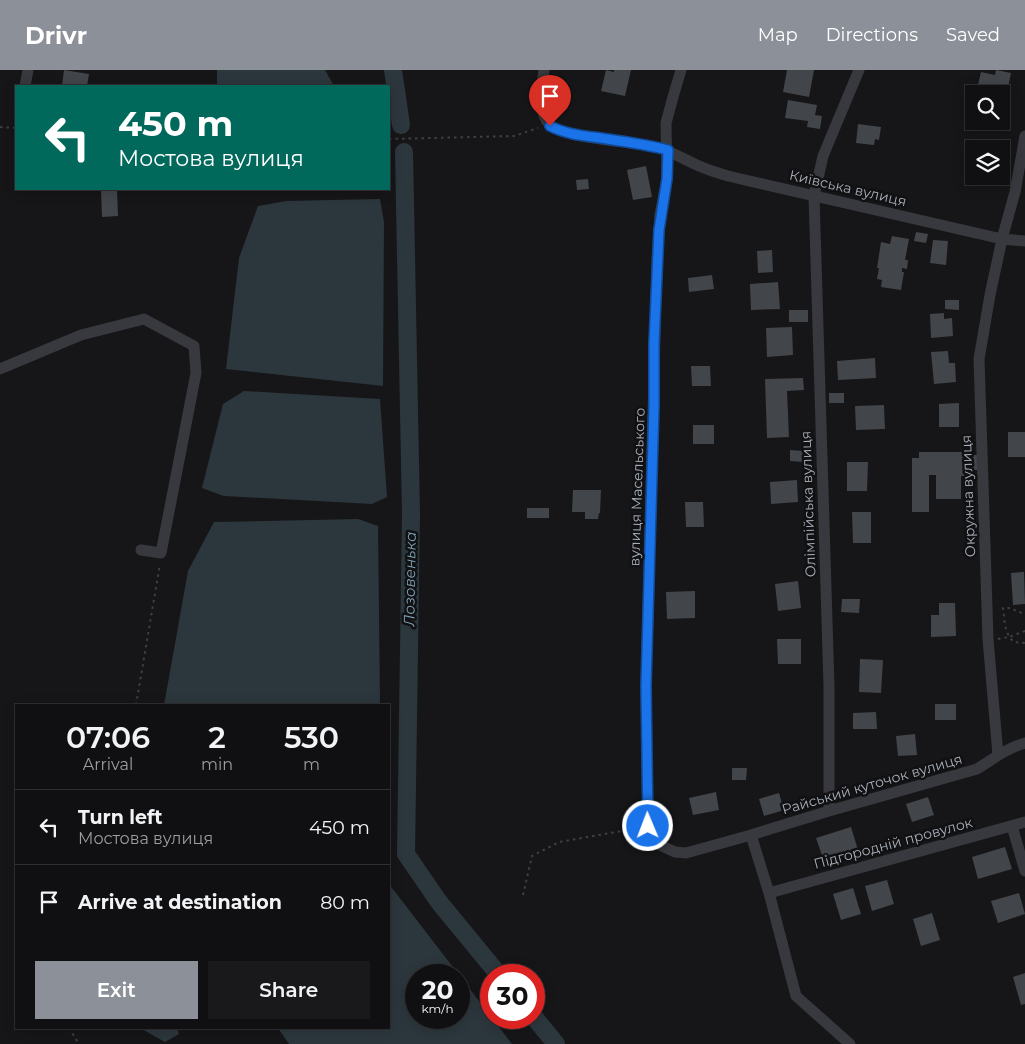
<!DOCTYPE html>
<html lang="en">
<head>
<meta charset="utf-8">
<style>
	body { margin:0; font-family:Montserrat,sans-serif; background:#19191b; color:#f1f3f6; height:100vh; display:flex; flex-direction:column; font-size:19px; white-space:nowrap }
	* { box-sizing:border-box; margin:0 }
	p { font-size:16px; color:#9c9d9f }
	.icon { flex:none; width:28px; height:28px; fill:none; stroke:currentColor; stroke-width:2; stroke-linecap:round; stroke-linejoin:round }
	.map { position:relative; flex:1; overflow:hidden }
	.panel { position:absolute; left:15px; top:634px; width:375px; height:325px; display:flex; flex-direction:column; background:#101012; border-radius:0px; box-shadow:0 2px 12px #0003,0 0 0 1px #303032 }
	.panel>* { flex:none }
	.hud { position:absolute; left:15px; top:15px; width:375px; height:105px; border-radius:0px; box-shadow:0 2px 12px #0003,0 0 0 1px #303032; background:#00695c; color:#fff; overflow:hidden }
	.fabs { position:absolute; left:965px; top:15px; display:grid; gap:10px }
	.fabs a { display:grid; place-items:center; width:45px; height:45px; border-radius:0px; background:#101012; box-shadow:0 2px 12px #0003,0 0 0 1px #303032; font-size:25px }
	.speed { position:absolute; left:405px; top:894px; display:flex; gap:10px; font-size:25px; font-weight:700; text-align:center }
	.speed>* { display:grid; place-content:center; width:65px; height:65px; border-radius:50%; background:#101012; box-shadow:0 2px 12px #0003,0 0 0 1px #303032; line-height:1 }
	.speed small { font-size:12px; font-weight:400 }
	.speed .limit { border:8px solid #d22; background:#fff; color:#111 }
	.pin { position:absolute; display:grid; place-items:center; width:42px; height:42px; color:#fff; margin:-51px -21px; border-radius:50% 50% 50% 0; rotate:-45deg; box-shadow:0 0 5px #0007 }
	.pin .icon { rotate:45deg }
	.me { position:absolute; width:55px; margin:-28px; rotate:359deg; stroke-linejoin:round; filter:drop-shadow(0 0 4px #0008) }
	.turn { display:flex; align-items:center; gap:18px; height:105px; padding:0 20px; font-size:22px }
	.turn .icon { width:65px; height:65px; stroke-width:2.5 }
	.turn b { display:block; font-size:35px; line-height:42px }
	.eta { display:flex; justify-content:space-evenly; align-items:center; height:85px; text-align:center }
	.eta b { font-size:30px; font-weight:600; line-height:35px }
	.button { display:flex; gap:10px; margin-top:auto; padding:10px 20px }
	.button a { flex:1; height:58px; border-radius:0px; background:#8c9099; color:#fff; font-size:20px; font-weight:600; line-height:58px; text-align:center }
	.button a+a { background:#19191b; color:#f1f3f6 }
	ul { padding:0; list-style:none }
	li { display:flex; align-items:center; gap:15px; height:75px; padding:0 20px; border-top:1px solid #303032 }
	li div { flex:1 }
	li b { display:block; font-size:19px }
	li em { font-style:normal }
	header { display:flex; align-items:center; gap:30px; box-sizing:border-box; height:70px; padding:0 25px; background:#8c9099; color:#fff }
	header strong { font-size:24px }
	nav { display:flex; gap:28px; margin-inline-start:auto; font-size:18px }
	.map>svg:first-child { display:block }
</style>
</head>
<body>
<header>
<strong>Drivr</strong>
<nav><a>Map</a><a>Directions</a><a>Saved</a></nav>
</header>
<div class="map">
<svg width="1025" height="974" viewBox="0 0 1025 974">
	<rect width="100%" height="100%" fill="#161618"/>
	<path fill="#2c373d" d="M217 0H325L334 16H217Z
		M380 129 384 152 383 316 226 299 239 188 258 136 286 131Z
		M244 321 380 329 387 427 372 434 224 426 202 418 223 334Z
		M358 449 378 456 380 635H164L188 501 214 452Z
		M389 814 459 905H416V948H459V905L512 974H289L278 958H389Z
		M140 958H177L179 964 165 972Z"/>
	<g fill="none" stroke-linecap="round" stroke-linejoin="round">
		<path stroke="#2c373d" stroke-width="18" d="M393 0 401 55
			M404 82 411 444 406 784 439 832 499 905
			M534 947 556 974"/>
	</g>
	<path fill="#424549" d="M64 0 89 4 87 16H62Z
		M606 0 614 2V0H631L625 26 601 21Z
		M787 0H814L809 27 783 22Z
		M996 0 1011 3 1004 37H1001V24H976L981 2 995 5Z
		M788 30 817 35 815 45 822 46 820 59 807 57 808 51 785 48Z
		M858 54 881 57 879 70 875 69 874 75 856 73Z
		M972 69 996 73 995 79H974V91L968 90Z
		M646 96 652 127 633 130 627 100Z
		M981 106H997L996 112 981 110Z
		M588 109 589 119 577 120 576 110Z
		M101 119H117L118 146 102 147Z
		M916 162 928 164 926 173 914 171Z
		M892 166 909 169 905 190H908L907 199 902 198V202H904L901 220 881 217 882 210 877 209 879 198H877L881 172 890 174Z
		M933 170 948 171 946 195 930 193Z
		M772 180 773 202 758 203 757 181Z
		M712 205 714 219 689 222 688 208Z
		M778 212 780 239 751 240 750 214Z
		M945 230H959V240L945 239Z
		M789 240H808V252H789Z
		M944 243V249L952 248 953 266 931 268 930 244Z
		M792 257 793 285 767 287 766 258Z
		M948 281 949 293H955L956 312 934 314 931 282Z
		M875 288 876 308 838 310 837 291Z
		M691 296H710L711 316H692Z
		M803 308 804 320 787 321 789 367 767 368 765 309Z
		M829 323H844V333H829Z
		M959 333V357H939V334Z
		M884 335 885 359 856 360 855 336Z
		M693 355H714V374H693Z
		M1008 362H1025V387H1008Z
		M790 380 803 381V392L790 391Z
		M919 382H969V385H978L977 400H969V406H961V429H936V405H929V442H912V388H919Z
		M847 392H868L867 421H847Z
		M797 410 798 432 771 434 770 412Z
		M573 420H601L600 443H599L598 449H585V442H572Z
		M685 432H703L704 457H686Z
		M527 438H549V448H527Z
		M852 442H871V473H853Z
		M1024 502 1025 534 1013 535 1011 503Z
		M798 511 801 538 778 541 775 514Z
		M695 521V548L667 549 666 522Z
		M842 529H860L859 543 841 542Z
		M939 533H955L956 566 931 567V545H939Z
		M777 569H801V594H778Z
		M860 589 883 590 881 623 859 622Z
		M935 634H956V650H935Z
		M876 642 877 659H853V643Z
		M915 664 917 685 898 686 896 666Z
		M732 698H747L746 710H732Z
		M716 722 719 740 693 745 689 728Z
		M779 723 784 740 764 746 759 729Z
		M928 727 934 745 912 752 906 734Z
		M851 757 858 780 824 791 816 768Z
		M1005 777 1012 799 978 809 972 787Z
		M887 810 894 834 872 841 865 816Z
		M853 818 861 844 841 850 833 824Z
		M1019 823 1025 844 998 853 991 831Z
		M932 843 940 870 921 876 913 849Z
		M1025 903V934L1021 935 1013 907Z"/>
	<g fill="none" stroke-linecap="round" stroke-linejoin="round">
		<path stroke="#3d4045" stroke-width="2" stroke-dasharray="2.5 4" stroke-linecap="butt" d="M0 57 16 58
			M389 69 514 66 538 58
			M1025 561 1009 567 1014 572 1025 573
			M998 569 1009 567 1005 556 1003 538H1012L1016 541 1025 544
			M136 635 160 494
			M523 825 532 786 559 772 639 758
			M69 958 79 974"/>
		<path stroke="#37393e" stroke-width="11" d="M544 0C542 15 537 43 550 55 565 68 625 71 646 75 666 78 681 88 699 96 708 100 718 103 728 106L1002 169 1025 171
			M681 0 673 27 666 53 667 109 660 145 657 189 646 616 648 756 653 766 662 776 675 782 686 783 751 765 829 741 977 699C993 689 1007 678 1025 673
			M25 16 28 0
			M0 299 81 265 144 249 194 276 196 303 161 483 141 480
			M998 685 988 569 979 289 990 225 1002 169 1015 122 1025 66
			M829 741V616L814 126 823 86 859 0
			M1012 756 1025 801
			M751 765 769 823 796 926 850 974
			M769 823 1025 752"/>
	</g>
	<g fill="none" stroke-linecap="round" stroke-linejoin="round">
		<defs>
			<path id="route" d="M550 56C567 65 588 66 607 69 628 72 648 75 668 80L667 109 659 160 654 273V335L646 616 648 756"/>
		</defs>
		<use href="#route" stroke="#114b97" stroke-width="12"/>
		<use href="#route" stroke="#1a73e8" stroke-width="9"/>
	</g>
	<g text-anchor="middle" stroke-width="5" stroke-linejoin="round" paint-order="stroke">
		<g font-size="14" fill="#a8afb9" stroke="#111113">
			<text transform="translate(848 118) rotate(13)" y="5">Київська вулиця</text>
			<text transform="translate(637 417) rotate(-88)" y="5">вулиця Масельського</text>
			<text transform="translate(968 426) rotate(-92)" y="5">Окружна вулиця</text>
			<text transform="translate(808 434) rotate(-92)" y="5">Олімпійська вулиця</text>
			<text transform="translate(872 714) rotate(-16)" y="5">Райський куточок вулиця</text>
			<text transform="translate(893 773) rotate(-15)" y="5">Підгородній провулок</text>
		</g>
		<g font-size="15" font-style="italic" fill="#7da1b6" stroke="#111113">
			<text transform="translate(410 509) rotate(-89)" y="5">Лозовенька</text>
		</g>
	</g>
</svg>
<div class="fabs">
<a><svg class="icon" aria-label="search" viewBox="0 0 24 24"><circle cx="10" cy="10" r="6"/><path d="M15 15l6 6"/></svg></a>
<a><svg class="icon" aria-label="layers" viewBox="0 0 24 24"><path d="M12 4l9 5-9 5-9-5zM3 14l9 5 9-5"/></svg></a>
</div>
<div class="speed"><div>20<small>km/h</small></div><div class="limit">30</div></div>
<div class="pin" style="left:550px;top:56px;background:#d93025"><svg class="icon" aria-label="arrive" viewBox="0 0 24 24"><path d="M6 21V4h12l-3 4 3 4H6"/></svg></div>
<svg class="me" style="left:648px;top:756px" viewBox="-20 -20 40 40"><circle r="17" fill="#1a73e8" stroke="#fff" stroke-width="3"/><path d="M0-11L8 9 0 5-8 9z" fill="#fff"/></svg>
<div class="hud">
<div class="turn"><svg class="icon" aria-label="left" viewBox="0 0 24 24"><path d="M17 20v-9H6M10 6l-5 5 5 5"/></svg><div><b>450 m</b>Мостова вулиця</div></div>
</div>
<section class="panel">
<div class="eta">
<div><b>07:06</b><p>Arrival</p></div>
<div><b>2</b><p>min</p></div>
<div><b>530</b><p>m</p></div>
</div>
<ul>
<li><svg class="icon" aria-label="left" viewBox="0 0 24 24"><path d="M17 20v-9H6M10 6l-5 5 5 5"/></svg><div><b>Turn left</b><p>Мостова вулиця</p></div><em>450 m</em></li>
<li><svg class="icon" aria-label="arrive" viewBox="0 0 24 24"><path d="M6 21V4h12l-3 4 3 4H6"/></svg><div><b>Arrive at destination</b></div><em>80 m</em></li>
</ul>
<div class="button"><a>Exit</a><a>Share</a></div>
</section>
</div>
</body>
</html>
